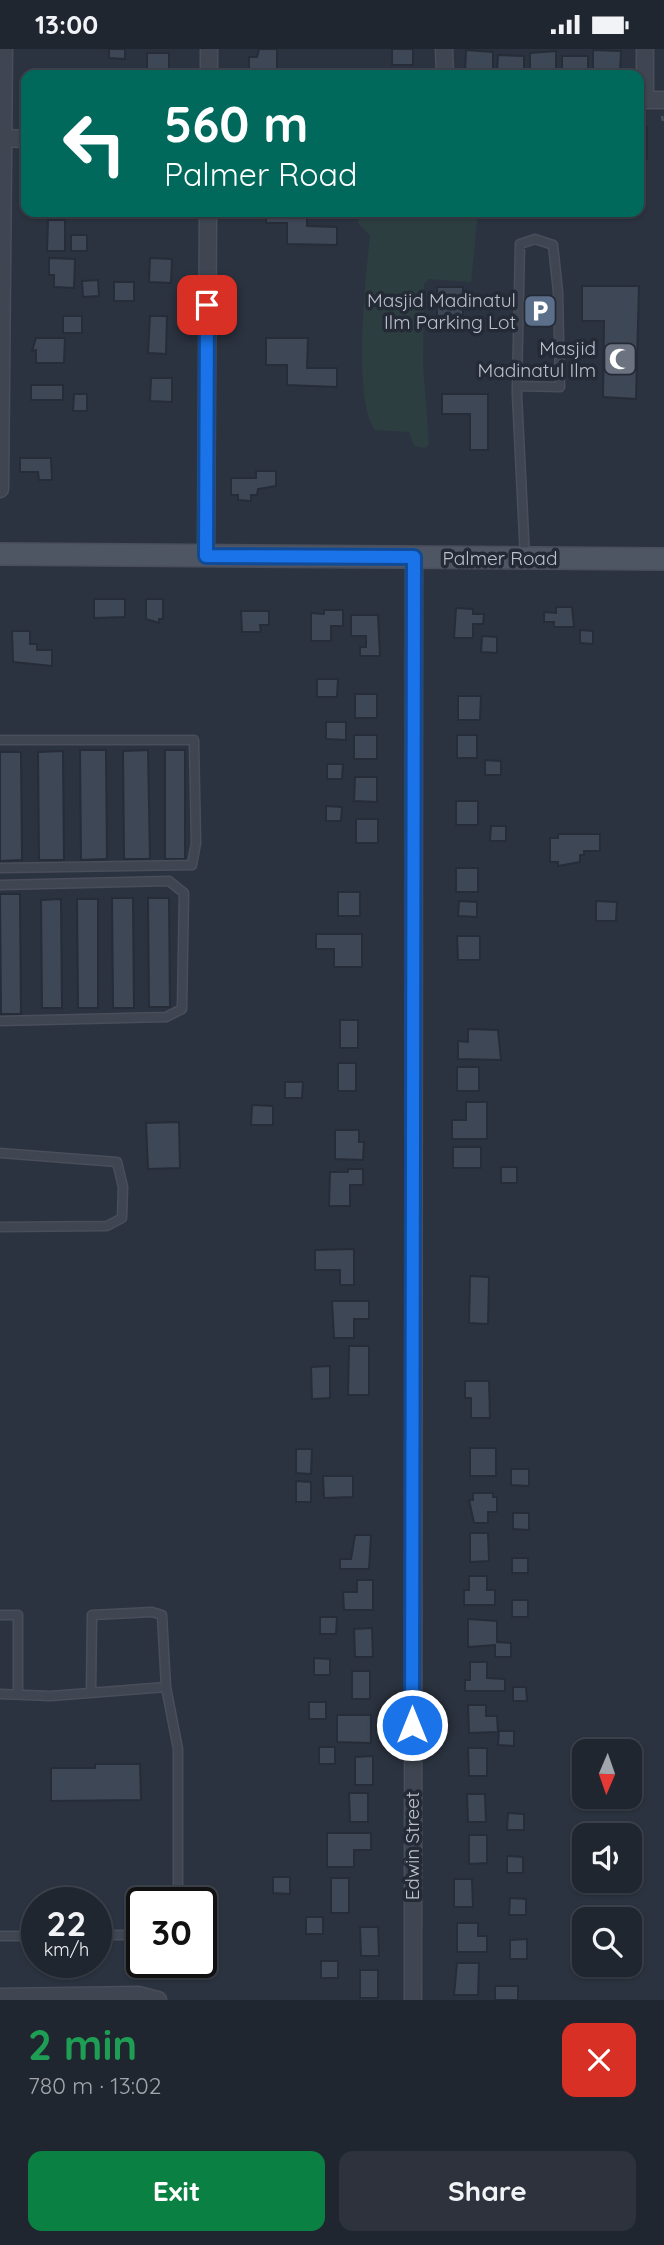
<!DOCTYPE html>
<html lang="en">
<head>
<meta charset="utf-8">
<style>
	body { margin:0; font-family:Quicksand,sans-serif; background:#2d323c; color:#f1f3f6; height:100vh; display:flex; flex-direction:column; font-size:26px; white-space:nowrap }
	* { box-sizing:border-box; margin:0 }
	p { font-size:23px; color:#a2a5ab }
	.icon { flex:none; width:38px; height:38px; fill:none; stroke:currentColor; stroke-width:2; stroke-linecap:round; stroke-linejoin:round }
	.map { position:relative; height:1951px; overflow:hidden }
	.panel { display:flex; flex-direction:column; background:#202630; flex:1 }
	.panel>* { flex:none }
	.guide { position:absolute; left:21px; top:21px; width:623px; height:147px; border-radius:14px; box-shadow:0 2px 5px #0004,0 0 0 2px #3d434c; background:#00695c; color:#fff; overflow:hidden }
	.needle { width:46px; rotate:182deg }
	.fabs { position:absolute; left:572px; top:1690px; display:grid; gap:14px }
	.fabs a { display:grid; place-items:center; width:70px; height:70px; border-radius:14px; background:#202630; box-shadow:0 2px 5px #0004,0 0 0 2px #3d434c; font-size:35px }
	.speed { position:absolute; left:21px; top:1838px; display:flex; gap:14px; font-size:35px; font-weight:700; text-align:center }
	.speed>* { display:grid; place-content:center; width:91px; height:91px; border-radius:50%; background:#202630; box-shadow:0 2px 5px #0004,0 0 0 2px #3d434c; line-height:1 }
	.speed small { font-size:18px; font-weight:400 }
	.speed .limit { border:4px solid #111; border-radius:10px; background:#fff; color:#111 }
	.pin { position:absolute; display:grid; place-items:center; width:60px; height:60px; color:#fff; margin:-30px; border-radius:14px; box-shadow:0 4px 10px #0006 }
	.me { position:absolute; width:77px; margin:-38px; rotate:0deg; stroke-linejoin:round; filter:drop-shadow(0 0 5px #0008) }
	.turn { display:flex; align-items:center; gap:24px; height:147px; padding:0 28px; font-size:32px }
	.turn .icon { width:91px; height:91px; stroke-width:2.5 }
	.turn b { display:block; font-size:49px; line-height:60px }
	.round { display:grid; place-items:center; flex:none; width:74px; height:74px; border-radius:14px; background:#2d323c }
	.overview { display:flex; align-items:center; justify-content:space-between; height:119px; padding:0 28px }
	h1 { font-size:42px; font-weight:800; line-height:52px; color:#1e9e55 }
	.button { display:flex; gap:14px; margin-top:auto; padding:14px 28px }
	.button a { flex:1; height:80px; border-radius:14px; background:#0b8043; color:#fff; font-size:28px; font-weight:800; line-height:80px; text-align:center }
	.button a+a { background:#2d323c; color:#f1f3f6 }
	.status { display:flex; justify-content:space-between; align-items:center; height:49px; padding:0 35px; background:#202630; direction:ltr }
	.status svg { height:19px; fill:currentColor }
	.map>svg:first-child { display:block }
</style>
</head>
<body>
<div class="status"><b>13:00</b><svg viewBox="0 0 49 12"><path d="M0 12V9h3v3zM5 12V6h3v6zM10 12V3h3v9zM15 12V0h3v12zM26 1h20v11H26zM47 4h2v5h-2z"/></svg></div>
<div class="map">
<svg width="664" height="1951" viewBox="0 0 664 1951">
	<rect width="100%" height="100%" fill="#2b3340"/>
	<path fill="#2d3e41" d="M359 163H478L471 233 429 230 424 235 423 315 429 395 425 399 414 397 409 383 375 381C352 351 366 226 370 186L358 174Z"/>
	<path fill="#3e4756" stroke="#262c38" stroke-width="2" d="M109 0H125V10L109 9Z
		M259 0H277V20L249 23V8H257Z
		M392 0H413V16H392Z
		M466 1 493 3V26L465 24Z
		M593 1 621 2 620 24 593 26Z
		M556 2V24L530 26V4Z
		M147 4H169V26H147Z
		M498 6 524 7V24L497 23Z
		M562 7H588V24H562Z
		M41 23H62V26H41Z
		M639 78H647V110H639Z
		M266 163H307V177L337 178V196L287 195V174H266Z
		M48 171H65V202H47Z
		M71 186H87V202H71Z
		M49 209 75 210 74 239 54 238V226H49Z
		M150 209 172 210 171 234 149 233Z
		M98 231 99 247 83 248 82 232Z
		M114 233H134V252H114Z
		M582 237H639L636 350 603 348 604 272H582Z
		M437 238H463V266L437 267Z
		M63 267H82V284H63Z
		M150 267H167L166 305 148 304Z
		M36 289H65L64 314H36V301L32 302Z
		M266 289H308L307 319H337V338L287 336V316H266Z
		M151 329H172V353L150 352Z
		M31 336H63V351H31Z
		M74 345H87V362H73Z
		M442 345H488V401H470V365H442Z
		M20 409H51L52 431H39L38 423H20Z
		M256 422H276V437L258 440 257 446H251V452L238 451V446H231V429H256Z
		M94 550H125V568L94 569Z
		M146 550H163V570H159V574L146 570Z
		M556 558H572L574 578H554V573H544V563L556 564Z
		M456 559 473 560V565H484L483 575H473V589H454Z
		M324 561H343V577H331V592H311V564L324 565Z
		M241 562H269V576H260L261 583H242Z
		M351 566H378L380 607H360V598H366V587H351Z
		M580 581 593 582V595L580 594Z
		M12 582H30V595H37V601H52V617L13 613Z
		M482 587 497 588V604L481 603Z
		M317 630H338L337 648H317Z
		M355 645H377V669H355Z
		M458 647H481L480 671H458Z
		M326 673H346V691L326 690Z
		M354 686H377V710H354Z
		M457 686H477V709H457Z
		M80 701H106L107 810 81 811Z
		M148 701 150 810H124L123 702Z
		M165 701H185V810H165Z
		M63 702 64 811H39L38 703Z
		M0 703H21L22 811 0 812Z
		M485 711 501 712V726H485Z
		M327 715H343L342 730H327Z
		M355 728H377V753L354 752Z
		M456 752H478V776H456Z
		M326 757 342 758 341 772H326Z
		M356 770H378V794H356Z
		M491 777H506V792H490Z
		M558 785H600V802H584V806H580V813L558 817V813H550V789H558Z
		M456 819H478V843H456Z
		M338 843H360V867H338Z
		M0 845H20L21 965H1Z
		M112 849H133L134 959H113Z
		M148 849H169L170 958H149Z
		M61 850 62 959H42L41 851Z
		M77 850H98V959H78Z
		M459 852 477 853V868L458 867Z
		M596 852 617 853 616 872H596Z
		M316 885H362V918H334V900H316Z
		M457 887H480V911H458Z
		M340 971H358V999H340Z
		M468 980 498 981 501 1011 458 1010V992L468 993Z
		M338 1014H356V1042H338Z
		M457 1018H479V1042H457Z
		M285 1033H303L302 1049H285Z
		M466 1053H487V1090H452V1071H466Z
		M252 1056 273 1057V1076H251Z
		M179 1073 180 1119 148 1120 146 1074Z
		M335 1081H359V1093H364L363 1111 335 1110Z
		M453 1098H481V1119H453Z
		M501 1118H517V1134H501Z
		M348 1120H363V1136H350V1157H329L330 1123H348Z
		M354 1200V1236H340V1221H315V1201Z
		M470 1227 489 1228 488 1275 469 1274Z
		M332 1252H369V1270H354V1289H334Z
		M349 1297H369V1346H348Z
		M330 1317V1349L312 1350 311 1318Z
		M465 1332H489L490 1369H471V1349H465Z
		M470 1399H496V1427H470Z
		M296 1400H312L311 1425 296 1424Z
		M511 1420H529V1437L511 1436Z
		M323 1427H353V1448L324 1449Z
		M296 1432 311 1433V1453H296Z
		M473 1444H493V1448H497V1463H488V1474H474L469 1451H473Z
		M513 1464H529V1481L513 1480Z
		M470 1484H488L489 1512 470 1513Z
		M355 1486H371L369 1520H340V1510H351Z
		M512 1509H528V1524H512Z
		M469 1527H487V1541H495V1556H464V1541H469Z
		M357 1531H373V1561H344L343 1543H357Z
		M512 1551H528V1568H512Z
		M320 1568H337L336 1585H320Z
		M468 1570 497 1572V1593L511 1594V1608H495V1596L468 1598Z
		M372 1579 373 1608H355L354 1580Z
		M314 1609 330 1610V1626H314Z
		M470 1613H487V1629L505 1630V1642H465V1631H470Z
		M352 1622H370V1650H352Z
		M513 1638H526L527 1652H513Z
		M309 1653H326V1670H309Z
		M468 1656H486V1667H497L498 1683 469 1684Z
		M337 1666H371V1694L337 1693Z
		M499 1682H514V1697L498 1696Z
		M319 1698H335V1715H319Z
		M468 1699H487V1727H469Z
		M373 1707V1736H355V1708Z
		M95 1715H140L141 1751 51 1752V1719H95Z
		M349 1744H368V1773H350Z
		M467 1745H485L486 1773H468Z
		M508 1764 524 1765V1781H507Z
		M327 1784H371V1801H354V1818H327Z
		M469 1786H487V1814L469 1815Z
		M507 1807 523 1808V1824H507Z
		M273 1828H290V1845L273 1844Z
		M331 1829H349V1864H331Z
		M454 1830H472L473 1858H454Z
		M510 1849 526 1850V1866H509Z
		M306 1868H323V1885H306Z
		M457 1874H478V1887H487V1903H457Z
		M360 1878H378L379 1907H361Z
		M527 1890V1910H510V1891Z
		M321 1912H338V1929H321Z
		M457 1914H479L478 1946H454Z
		M360 1921H378V1949H360Z
		M495 1937H518V1951H495Z"/>
	<g fill="none" stroke-linecap="round" stroke-linejoin="round">
		<defs>
			<path id="lane" d="M517 337 560 338 558 243 553 196 535 190 520 195 517 337V346L525 508
				M0 691H194L196 794 192 816 0 819
				M0 836 169 832 184 844 182 960 166 968 0 972
				M0 1104 117 1113 123 1138 122 1169 107 1177 0 1178
				M0 1566H18V1645
				M91 1644 92 1566 152 1563 162 1566 166 1638
				M0 1645 51 1647 166 1638 178 1700V1853
				M96 1886H142
				M0 1887H37"/>
			<path id="street" d="M444 0 445 26
				M209 26V0
				M639 51H664
				M645 51V0
				M4 89 26 90
				M0 440 4 0
				M206 507 208 163
				M0 1948 138 1946 158 1951
				M413 1951 414 508"/>
			<path id="secondary" d="M0 505 664 510"/>
		</defs>
		<use href="#lane" stroke="#494e5a" stroke-width="11"/>
		<use href="#street" stroke="#494e5a" stroke-width="19"/>
		<use href="#secondary" stroke="#494e5a" stroke-width="24"/>
		<path stroke="#465759" stroke-width="2.5" stroke-dasharray="5 5" stroke-linecap="butt" d="M662 67 664 77"/>
		<use href="#lane" stroke="#3f4651" stroke-width="8"/>
		<use href="#street" stroke="#3f4651" stroke-width="16"/>
		<use href="#secondary" stroke="#4e5563" stroke-width="21"/>
	</g>
	<g fill="none" stroke-linecap="round" stroke-linejoin="round">
		<defs>
			<path id="route" d="M207 256 206 507 414 508 412 1676"/>
		</defs>
		<use href="#route" stroke="#114b97" stroke-width="18"/>
		<use href="#route" stroke="#1a73e8" stroke-width="12"/>
	</g>
	<defs>
		<symbol id="parking-square" viewBox="-11 -11 22 22"><rect x="-9" y="-9" width="18" height="18" rx="4" fill="#5c6f8a" stroke="#242a36"/><path d="M-3.5-5.5H1a3.5 3.5 0 0 1 0 7H-1V5.5H-3.5ZM-1-3.4V-.6H.8a1.4 1.4 0 0 0 0-2.8Z" fill="#fff"/></symbol>
		<symbol id="mosque-square" viewBox="-11 -11 22 22"><rect x="-9" y="-9" width="18" height="18" rx="4" fill="#6b7280" stroke="#242a36"/><path d="M3.5-4.9A6 6 0 1 0 3.5 4.9A5 5 0 1 1 3.5-4.9Z" fill="#fff"/></symbol>
	</defs>
	<g fill-rule="evenodd">
		<use href="#parking-square" x="521" y="243" width="38" height="38"/>
		<use href="#mosque-square" x="601" y="291" width="38" height="38"/>
	</g>
	<g text-anchor="middle" stroke-width="7" stroke-linejoin="round" paint-order="stroke">
		<g font-size="19" fill="#bcc1cb" stroke="#242a36" text-anchor="end">
			<text x="516" y="258">Masjid Madinatul<tspan x="516" dy="22">Ilm Parking Lot</tspan></text>
			<text x="596" y="306">Masjid<tspan x="596" dy="22">Madinatul Ilm</tspan></text>
		</g>
		<g font-size="19" fill="#bcc1cb" stroke="#242a36">
			<text x="500" y="516">Palmer Road</text>
			<text transform="translate(412 1797) rotate(-90)" y="7">Edwin Street</text>
		</g>
	</g>
</svg>
<div class="fabs">
<a><svg class="needle" viewBox="-14 -14 28 28"><path d="M0-13l5 13h-10z" fill="#e53935"/><path d="M0 13l5-13h-10z" fill="#a2a5ab"/></svg></a>
<a><svg class="icon" aria-label="sound" viewBox="0 0 24 24"><path d="M4 9h4l5-4v14l-5-4H4zM17 9q2 3 0 6"/></svg></a>
<a><svg class="icon" aria-label="search" viewBox="0 0 24 24"><circle cx="10" cy="10" r="6"/><path d="M15 15l6 6"/></svg></a>
</div>
<div class="speed"><div>22<small>km/h</small></div><div class="limit">30</div></div>
<div class="pin" style="left:207px;top:256px;background:#d93025"><svg class="icon" aria-label="arrive" viewBox="0 0 24 24"><path d="M6 21V4h12l-3 4 3 4H6"/></svg></div>
<svg class="me" style="left:412px;top:1676px" viewBox="-20 -20 40 40"><circle r="17" fill="#1a73e8" stroke="#fff" stroke-width="3"/><path d="M0-11L8 9 0 5-8 9z" fill="#fff"/></svg>
<div class="guide">
<div class="turn"><svg class="icon" aria-label="left" viewBox="0 0 24 24"><path d="M17 20v-9H6M10 6l-5 5 5 5"/></svg><div><b>560 m</b>Palmer Road</div></div>
</div>
</div>
<section class="panel">
<div class="overview"><div><h1>2 min</h1><p>780 m · 13:02</p></div><a class="round" style="background:#d93025;color:#fff"><svg class="icon" aria-label="close" viewBox="0 0 24 24"><path d="M6 6l12 12M18 6L6 18"/></svg></a></div>
<div class="button"><a>Exit</a><a>Share</a></div>
</section>
</body>
</html>
